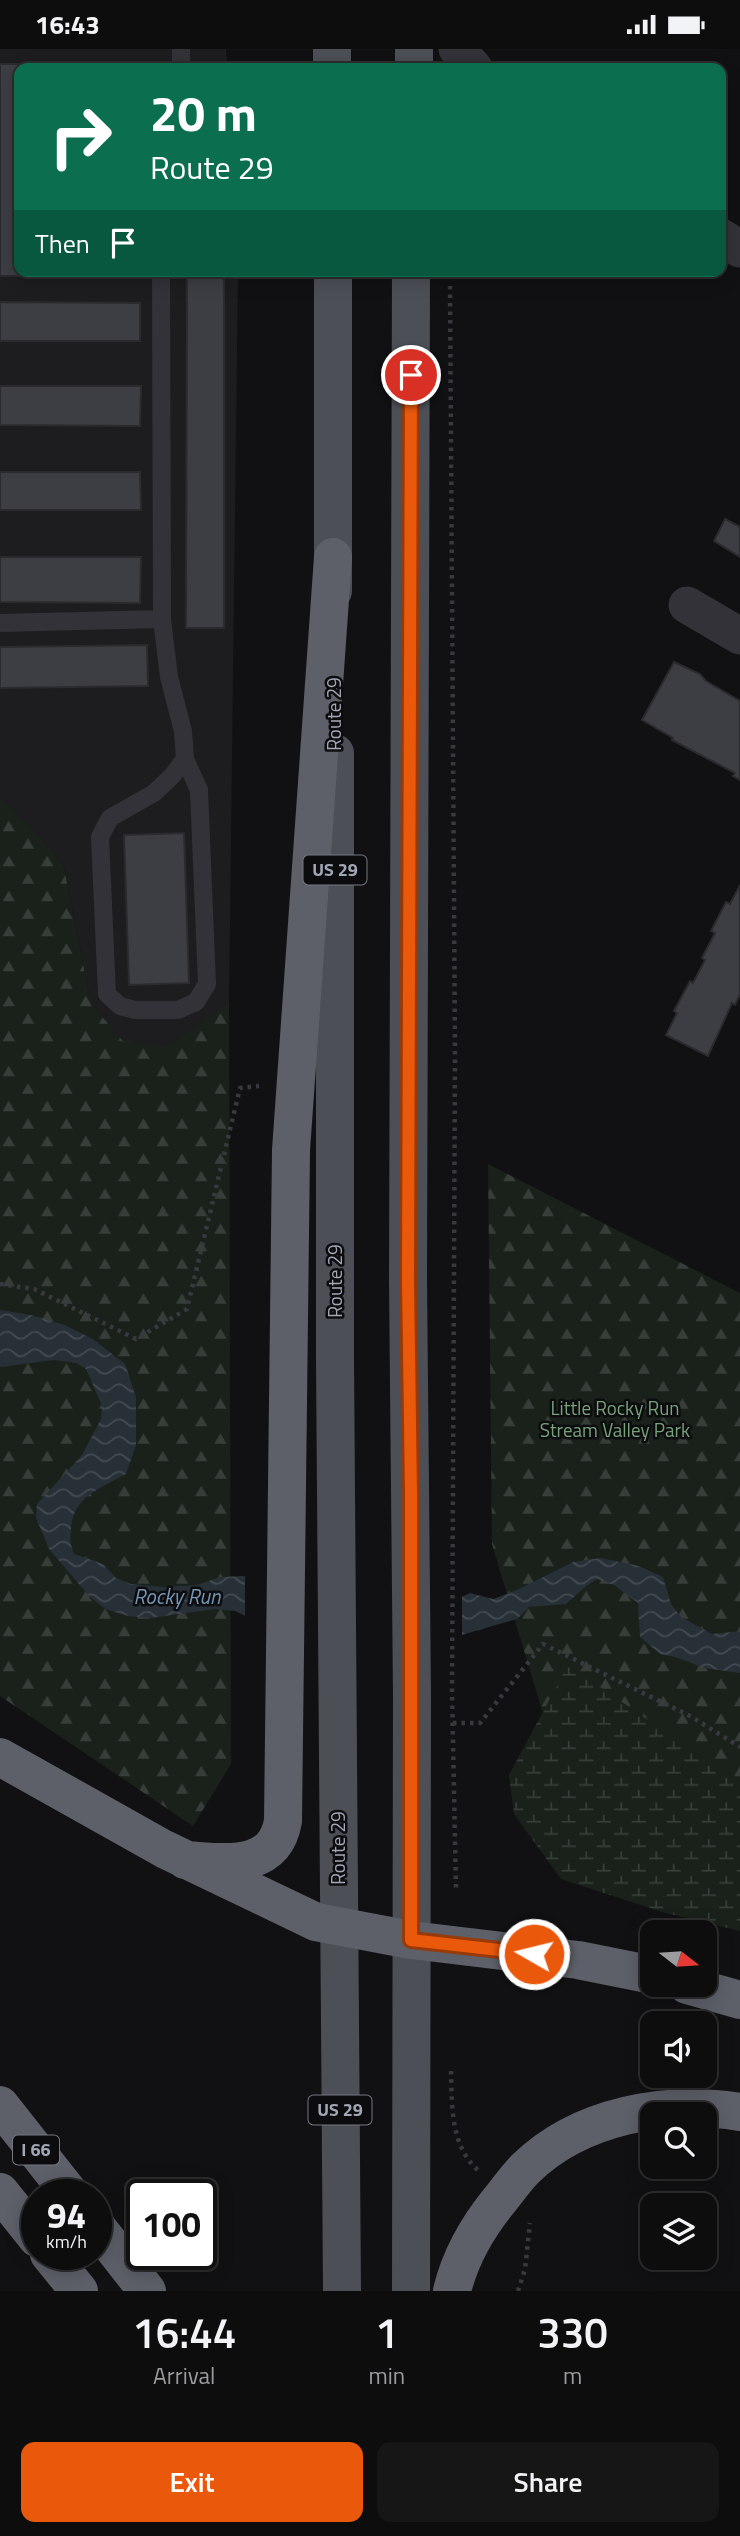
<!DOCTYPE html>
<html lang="en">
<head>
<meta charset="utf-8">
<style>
	body { margin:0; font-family:"Titillium Web",sans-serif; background:#161617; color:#f1f3f6; height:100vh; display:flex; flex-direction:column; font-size:26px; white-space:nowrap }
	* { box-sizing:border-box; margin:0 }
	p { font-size:23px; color:#9a9c9e }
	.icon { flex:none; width:38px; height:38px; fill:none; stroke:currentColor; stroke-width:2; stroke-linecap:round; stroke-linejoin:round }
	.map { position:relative; height:2242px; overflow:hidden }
	.drawer { display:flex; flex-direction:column; background:#0d0d0e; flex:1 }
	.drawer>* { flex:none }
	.hud { position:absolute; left:14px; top:14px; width:712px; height:214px; border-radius:14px; box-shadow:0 4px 18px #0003,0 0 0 2px #2d2d2e; background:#0b6e4f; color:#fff; overflow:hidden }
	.needle { width:46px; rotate:107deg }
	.tools { position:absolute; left:640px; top:1871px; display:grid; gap:14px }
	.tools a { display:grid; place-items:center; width:77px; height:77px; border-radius:14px; background:#0d0d0e; box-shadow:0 4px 18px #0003,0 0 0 2px #2d2d2e; font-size:35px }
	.speed { position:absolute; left:21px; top:2130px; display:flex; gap:14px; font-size:35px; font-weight:700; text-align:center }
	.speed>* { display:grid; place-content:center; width:91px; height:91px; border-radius:50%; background:#0d0d0e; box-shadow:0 4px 18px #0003,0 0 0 2px #2d2d2e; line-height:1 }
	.speed small { font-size:18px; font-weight:400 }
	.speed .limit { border:4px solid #111; border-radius:10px; background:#fff; color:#111 }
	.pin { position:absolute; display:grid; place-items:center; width:60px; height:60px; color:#fff; margin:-30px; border:4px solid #fff; border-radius:50%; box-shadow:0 2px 7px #0007 }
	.me { position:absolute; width:77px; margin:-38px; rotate:278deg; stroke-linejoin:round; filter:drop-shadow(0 0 5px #0008) }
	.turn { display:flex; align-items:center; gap:24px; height:147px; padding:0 21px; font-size:32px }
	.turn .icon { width:91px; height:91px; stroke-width:2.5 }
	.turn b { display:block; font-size:49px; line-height:60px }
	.then { display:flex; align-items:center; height:66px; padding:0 21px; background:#0003; gap:14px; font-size:26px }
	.eta { display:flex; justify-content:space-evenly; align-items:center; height:119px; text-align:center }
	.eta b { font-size:42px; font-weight:600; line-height:49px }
	.cta { display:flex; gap:14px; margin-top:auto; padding:14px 21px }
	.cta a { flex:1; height:80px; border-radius:14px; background:#ea580c; color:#fff; font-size:28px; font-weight:600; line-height:80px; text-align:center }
	.cta a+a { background:#161617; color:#f1f3f6 }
	.status { display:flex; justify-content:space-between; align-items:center; height:49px; padding:0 35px; background:#0d0d0e; direction:ltr }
	.status svg { height:19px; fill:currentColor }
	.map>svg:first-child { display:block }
</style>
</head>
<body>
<div class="status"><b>16:43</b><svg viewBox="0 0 49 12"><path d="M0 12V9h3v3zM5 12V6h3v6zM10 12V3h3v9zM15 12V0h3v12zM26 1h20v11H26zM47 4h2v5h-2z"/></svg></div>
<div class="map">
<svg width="740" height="2242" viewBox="0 0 740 2242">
	<defs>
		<pattern id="forest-firs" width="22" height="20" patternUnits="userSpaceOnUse" patternTransform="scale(1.75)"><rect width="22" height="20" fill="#19211a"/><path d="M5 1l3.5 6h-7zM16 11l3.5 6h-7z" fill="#373e39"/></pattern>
		<pattern id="wetland-marsh" width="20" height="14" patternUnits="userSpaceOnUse" patternTransform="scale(1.75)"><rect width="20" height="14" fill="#19211a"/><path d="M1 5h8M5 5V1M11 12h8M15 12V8" fill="none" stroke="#373e39"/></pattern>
		<pattern id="water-waves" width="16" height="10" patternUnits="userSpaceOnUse" patternTransform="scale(1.75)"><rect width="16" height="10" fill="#272f37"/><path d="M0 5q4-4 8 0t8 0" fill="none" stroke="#434a52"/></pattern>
	</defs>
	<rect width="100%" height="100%" fill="#111113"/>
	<path fill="#1d1d20" d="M0 0H226L227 19H19V222H238L229 953 169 996 123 993 91 955 63 814 30 777 0 748Z"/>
	<path fill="url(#forest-firs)" d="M0 748 30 777 63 814 91 955 123 992 169 996 229 953 231 1715 193 1777 0 1647Z
		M488 1115 740 1244V1821L574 1768 492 1495Z"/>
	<path fill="url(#wetland-marsh)" d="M568 1616 740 1734V1882L662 1863 561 1830 514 1765 509 1726Z"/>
	<path fill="url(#water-waves)" d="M0 1261 31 1266 65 1276 93 1290 125 1315 136 1348V1396L126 1425C101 1439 73 1448 71 1479 70 1490 70 1496 74 1505L103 1515 116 1529 131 1535 164 1538 197 1536 220 1528 244 1527 299 1555 441 1557 470 1544 493 1550 517 1541 573 1513 601 1509 639 1517 663 1528 671 1555 681 1568 712 1585 740 1582V1624L705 1619 675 1608 660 1605 640 1588 638 1554 614 1536 597 1530 584 1539 566 1555 529 1558 517 1570 430 1595 293 1590 235 1562 215 1560 151 1569 128 1567 105 1560 89 1547 49 1500 36 1469 37 1455 82 1406 101 1370 102 1357 86 1320 76 1314 54 1311 0 1318Z"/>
	<path fill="#111113" d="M245 1523 287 1541 300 1552 317 1554 425 1557 440 1553 462 1544V1589L430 1599 292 1593 245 1570Z"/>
	<path fill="#3d3e43" stroke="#2b2b2f" stroke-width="2" d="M0 15H131V19H19V222H130V227H0Z
		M187 222H224V579H186Z
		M0 253 140 254V292H0Z
		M0 337H141L140 377 0 376Z
		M0 423H140L141 461H0Z
		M725 470 740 478V508L714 492Z
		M0 508H141L140 554 0 553Z
		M147 596 148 637 0 639V598Z
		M674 613 700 625 706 632 740 652V731L733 727 735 724 672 691 673 689 642 671Z
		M184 784 189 934 129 936 124 786Z
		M740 836V945L735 956 732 954 708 1007 666 986 677 964 674 962 690 932 693 934 705 911 702 909 715 884 711 882 726 853 730 855Z"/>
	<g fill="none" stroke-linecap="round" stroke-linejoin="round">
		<path stroke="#38393f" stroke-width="4.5" stroke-dasharray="3.5 5" stroke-linecap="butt" d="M450 237 455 1004 452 1642 456 1840
			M0 1235 34 1240 136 1290 187 1260 240 1039 259 1037
			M453 1674H480L543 1595 690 1667 740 1698
			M451 2022C452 2055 450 2097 478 2121
			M518 2242 525 2220 530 2174"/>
		<path stroke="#323238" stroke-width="18" d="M181 19V0
			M162 570 169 628 183 682 185 710 199 741 207 935 196 953 178 961H135L120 957 107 945 100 788 110 769 154 744 172 727 185 710
			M0 574 162 570 161 222"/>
		<path stroke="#323238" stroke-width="37" d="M457 0 474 19
			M721 188 740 200
			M687 556 740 587"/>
		<path stroke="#4d4f57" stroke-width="38" d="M332 0V19
			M414 19V0
			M333 222V542
			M335 704V1310L342 2242
			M411 2242 412 1646 408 1231 411 222"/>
		<path stroke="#5d6069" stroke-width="38" d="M0 1708 164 1800 316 1873 411 1891 578 1911 653 1926
			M185 1811C223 1813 274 1823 283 1772L291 1101 333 508
			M687 1936 740 1951
			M0 2056 71 2146
			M0 2143 37 2189
			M96 2177 147 2242
			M49 2205 79 2242
			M452 2242C460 2209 477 2179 498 2153 507 2142 516 2129 525 2120 580 2066 667 2051 740 2063"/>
	</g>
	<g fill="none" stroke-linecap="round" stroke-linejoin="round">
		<defs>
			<path id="route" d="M411 326 408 1231 411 1445V1891L534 1905"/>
		</defs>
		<use href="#route" stroke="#983908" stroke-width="18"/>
		<use href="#route" stroke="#ea580c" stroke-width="12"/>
	</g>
	<g text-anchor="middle" stroke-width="5" stroke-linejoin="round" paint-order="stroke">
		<g fill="#0c0c0e" stroke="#747883" stroke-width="2">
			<rect x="303.5" y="806.5" width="63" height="29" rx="5"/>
			<rect x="308.5" y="2046.5" width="63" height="29" rx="5"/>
			<rect x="13" y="2086.5" width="46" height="29" rx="5"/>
		</g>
		<g font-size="18" font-weight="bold" fill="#a1a6b5">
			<text x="335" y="827">US 29</text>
			<text x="340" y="2067">US 29</text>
			<text x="36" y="2107">I 66</text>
		</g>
		<g font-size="19" fill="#a1a6b5" stroke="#0c0c0e">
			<text transform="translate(334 665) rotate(-90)" y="7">Route 29</text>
			<text transform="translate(335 1232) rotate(-90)" y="7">Route 29</text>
			<text transform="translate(338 1799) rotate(-90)" y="7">Route 29</text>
		</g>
		<g font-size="19" fill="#76a27a" stroke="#0c0c0e">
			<text x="615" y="1366">Little Rocky Run<tspan x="615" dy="22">Stream Valley Park</tspan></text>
		</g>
		<g font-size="21" font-style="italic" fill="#7494b3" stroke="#0c0c0e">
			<text x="177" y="1555">Rocky Run</text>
		</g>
	</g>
</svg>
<div class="tools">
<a><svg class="needle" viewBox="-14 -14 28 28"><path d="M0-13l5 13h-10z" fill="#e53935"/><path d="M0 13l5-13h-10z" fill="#9a9c9e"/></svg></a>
<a><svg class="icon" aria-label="sound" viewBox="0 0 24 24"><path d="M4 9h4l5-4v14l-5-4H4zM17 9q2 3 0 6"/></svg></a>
<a><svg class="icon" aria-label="search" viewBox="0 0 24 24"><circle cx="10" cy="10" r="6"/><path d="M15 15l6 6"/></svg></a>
<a><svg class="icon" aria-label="layers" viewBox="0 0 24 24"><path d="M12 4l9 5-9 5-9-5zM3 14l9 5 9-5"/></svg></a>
</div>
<div class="speed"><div>94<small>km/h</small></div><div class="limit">100</div></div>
<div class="pin" style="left:411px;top:326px;background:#d93025"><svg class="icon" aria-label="arrive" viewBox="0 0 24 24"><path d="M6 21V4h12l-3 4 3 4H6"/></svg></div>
<svg class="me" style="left:534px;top:1905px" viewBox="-20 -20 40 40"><circle r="17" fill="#ea580c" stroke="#fff" stroke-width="3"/><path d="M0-11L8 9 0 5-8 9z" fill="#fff"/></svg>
<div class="hud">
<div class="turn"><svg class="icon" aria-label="right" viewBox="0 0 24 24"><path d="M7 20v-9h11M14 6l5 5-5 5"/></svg><div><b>20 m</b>Route 29</div></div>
<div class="then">Then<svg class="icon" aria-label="arrive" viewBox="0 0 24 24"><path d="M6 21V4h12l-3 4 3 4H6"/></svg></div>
</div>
</div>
<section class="drawer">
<div class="eta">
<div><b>16:44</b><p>Arrival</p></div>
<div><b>1</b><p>min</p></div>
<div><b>330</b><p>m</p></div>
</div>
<div class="cta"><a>Exit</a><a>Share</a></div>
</section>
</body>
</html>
